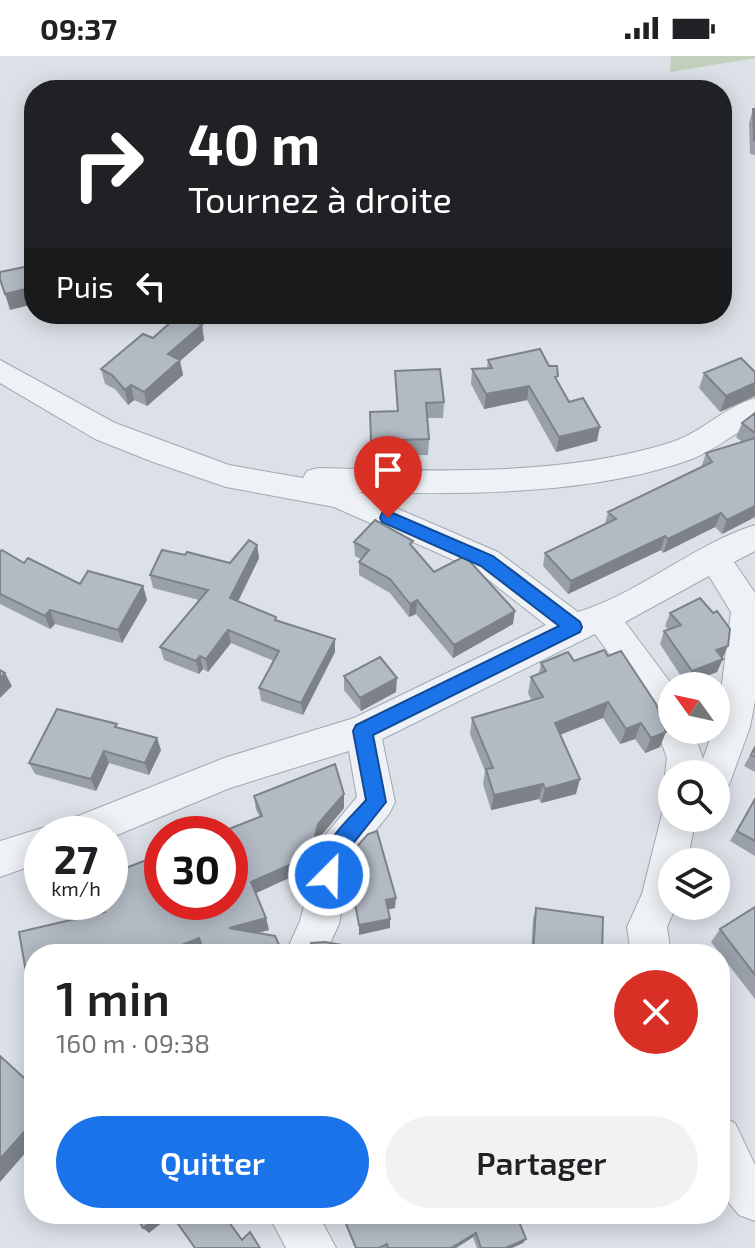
<!DOCTYPE html>
<html lang="fr">
<head>
<meta charset="utf-8">
<style>
	body { margin:0; font-family:"Exo 2",sans-serif; background:#f2f2f2; color:#202124; height:100vh; display:flex; flex-direction:column; font-size:30px; white-space:nowrap }
	* { box-sizing:border-box; margin:0 }
	p { font-size:26px; color:#757577 }
	.icon { flex:none; width:44px; height:44px; fill:none; stroke:currentColor; stroke-width:2; stroke-linecap:round; stroke-linejoin:round }
	.map { position:relative; flex:1; overflow:hidden }
	.panel { position:absolute; left:24px; top:888px; width:706px; height:280px; display:flex; flex-direction:column; background:#fff; border-radius:32px; box-shadow:0 4px 20px #0003 }
	.panel>* { flex:none }
	.hud { position:absolute; left:24px; top:24px; width:708px; height:244px; border-radius:32px; box-shadow:0 4px 20px #0003; background:#202124; color:#fff; overflow:hidden }
	.needle { width:52px; rotate:303deg }
	.buttons { position:absolute; left:658px; top:616px; display:grid; gap:16px }
	.buttons a { display:grid; place-items:center; width:72px; height:72px; border-radius:50%; background:#fff; box-shadow:0 4px 20px #0003; font-size:40px }
	.speed { position:absolute; left:24px; top:760px; display:flex; gap:16px; font-size:40px; font-weight:700; text-align:center }
	.speed>* { display:grid; place-content:center; width:104px; height:104px; border-radius:50%; background:#fff; box-shadow:0 4px 20px #0003; line-height:1 }
	.speed small { font-size:20px; font-weight:400 }
	.speed .limit { border:12px solid #d22; background:#fff; color:#111 }
	.pin { position:absolute; display:grid; place-items:center; width:68px; height:68px; color:#fff; margin:-82px -34px; border-radius:50% 50% 50% 0; rotate:-45deg; box-shadow:0 0 8px #0007 }
	.pin .icon { rotate:45deg }
	.me { position:absolute; width:88px; margin:-44px; rotate:23deg; stroke-linejoin:round; filter:drop-shadow(0 0 6px #0008) }
	.turn { display:flex; align-items:center; gap:28px; height:168px; padding:0 32px; font-size:36px }
	.turn .icon { width:104px; height:104px; stroke-width:2.5 }
	.turn b { display:block; font-size:56px; line-height:68px }
	.then { display:flex; align-items:center; height:76px; padding:0 32px; background:#0003; gap:16px; font-size:30px }
	.round { display:grid; place-items:center; flex:none; width:84px; height:84px; border-radius:42px; background:#f2f2f2 }
	.overview { display:flex; align-items:center; justify-content:space-between; height:136px; padding:0 32px }
	h1 { font-size:48px; font-weight:600; line-height:60px }
	.button { display:flex; gap:16px; margin-top:auto; padding:16px 32px }
	.button a { flex:1; height:92px; border-radius:48px; background:#1a73e8; color:#fff; font-size:32px; font-weight:600; line-height:92px; text-align:center }
	.button a+a { background:#f2f2f2; color:#202124 }
	.status { display:flex; justify-content:space-between; align-items:center; height:56px; padding:0 40px; background:#fff; direction:ltr }
	.status svg { height:22px; fill:currentColor }
	.map>svg:first-child { display:block }
</style>
</head>
<body>
<div class="status"><b>09:37</b><svg viewBox="0 0 49 12"><path d="M0 12V9h3v3zM5 12V6h3v6zM10 12V3h3v9zM15 12V0h3v12zM26 1h20v11H26zM47 4h2v5h-2z"/></svg></div>
<div class="map">
<svg width="755" height="1192" viewBox="0 0 755 1192">
	<rect width="100%" height="100%" fill="#dbe1e7"/>
	<path fill="#c3d1bc" d="M671 0H755V2L670 16Z"/>
	<g fill="none" stroke-linecap="round" stroke-linejoin="round">
		<defs>
			<path id="minor" d="M0 304 115 367 229 409 303 422 307 415 318 412C431 415 561 421 669 387 700 378 724 351 755 342V365C735 378 714 394 692 403 594 439 462 439 359 436L498 496 578 556C642 536 692 489 755 469V495L734 506 755 537V645L750 671 729 729 716 734V718H672L670 729 665 718 667 702 650 654 595 578 382 683 395 746 389 758 352 803 339 868 325 898H285L300 865 322 783 357 741 349 695 230 732 110 782V778H57L63 766 224 702 354 662 546 569 476 514 334 451 226 431 153 406 95 383 0 327ZM709 520 731 556 716 674H713L703 703 693 674H672L673 630 625 566Z
				M672 747V762H696L687 806H672V850H676L667 871 671 898H631L627 871 642 838 664 750Z
				M42 772 56 778H42V806L0 821V785Z
				M720 1060 735 1067 755 1109V1165L739 1159 720 1136Z
				M268 1158H318L336 1192H286Z"/>
		</defs>
		<use href="#minor" stroke="#a1a8b1" stroke-width="2"/>
		<use href="#minor" fill="#eef1f5" fill-rule="evenodd"/>
	</g>
	<path fill="#99a0a9" d="M753 53H755V99L750 98 749 67Z
		M202 269 204 284 180 305 183 319 147 350 134 344 128 349 115 333 105 328 101 313 153 282Z
		M488 304 557 325 569 346 597 385 556 396 527 344 484 353 471 328 472 313 487 312Z
		M395 315 444 346 443 362H427L429 383 428 399 372 400 370 356 397 355Z
		M755 316 720 356 699 332 704 317Z
		M755 357V461L722 478 715 471 663 497 661 494 568 538 543 510 545 497 605 468 608 456 701 412 706 397 742 386 736 381 742 367Z
		M354 486 413 492 434 516 513 568 453 602 416 558 409 561 390 537 359 519V506L361 503 355 500Z
		M257 489 259 502 238 545 276 561 277 564 335 596 303 659 261 645 259 632 274 605 231 587 208 616 203 613 199 618 164 604 160 591 199 544 153 532 150 519 230 507Z
		M0 496 24 507 80 528 143 530 147 544 122 587 55 568 50 573 0 548Z
		M670 557 722 602 717 616 686 628 660 588 664 575 669 574 665 570Z
		M604 594 660 691 645 697 635 683 620 688 603 662 560 679 576 738 541 747 539 743 491 754 483 728 485 715 470 678 472 662 532 645 528 637 531 621 539 618 541 607 574 605Z
		M344 620 396 636 361 655 344 634Z
		M119 672 161 694 149 719 109 707 96 735 35 718 29 707Z
		M755 690V716L744 710Z
		M335 708 344 738V752L320 781 311 812 256 837 266 862 269 874 256 877 275 880 282 898H205L203 893 191 898H34V926L26 916 19 876 105 856 102 846H110V818L162 798V846H230V778H216L260 761 256 754 254 740Z
		M755 742V800L730 785Z
		M755 851V943L711 886 720 873Z
		M536 852 602 898H531L533 863Z
		M341 1158H516L526 1183 523 1187 512 1192H477L473 1181 456 1192H355Z"/>
	<path fill="#7d8289" d="M34 231V248L10 254 5 238Z
		M202 269 204 284 180 305 183 319 147 350 144 336 168 298Z
		M755 327V340L720 356 726 340Z
		M131 329 134 344 128 349 125 334Z
		M529 330 527 344 484 353 486 338Z
		M600 371 597 385 556 396 559 381Z
		M755 450V461L722 478 727 464Z
		M721 457 715 471 663 497 668 483Z
		M665 480 661 494 568 538 571 525Z
		M257 489 259 502 233 556 230 542Z
		M143 530 147 544 122 587 118 574Z
		M417 544 416 558 409 561 410 548Z
		M50 554 55 568 50 573 45 560Z
		M515 555 513 568 453 602 454 589Z
		M228 574 231 587 208 616 206 603Z
		M335 583V596L303 659 301 647Z
		M728 590 722 603 716 594Z
		M200 600 203 613 199 618 196 605Z
		M723 603 717 616 686 628 692 615Z
		M5 617 12 630 0 642V623Z
		M397 622 396 636 361 655 360 642Z
		M608 646 603 662 551 682 555 667Z
		M641 667 635 683 620 688 626 673Z
		M666 676 660 691 645 697 651 682Z
		M157 682 161 694 149 719 145 707Z
		M104 695 109 707 96 735 91 723Z
		M580 723 576 738 541 747 545 733Z
		M543 728 539 743 491 754 494 739Z
		M344 738V752L320 781 311 812 254 838 251 826 318 768Z
		M354 842 355 851 345 854 344 844Z
		M396 842 395 852 386 854V844Z
		M266 862 269 874 232 883 229 872Z
		M390 863V872L359 879V869Z
		M199 882 203 893 191 898H159Z
		M136 889 141 898H100Z
		M34 914V926L26 916Z
		M34 1065V1087L0 1126V1103Z
		M162 1158H173L149 1177 143 1172Z
		M476 1177 473 1181 456 1192H451Z
		M526 1183 523 1187 512 1192H505Z"/>
	<path fill="#b2bac4" stroke="#7d8289" stroke-width="2" d="M753 53H755V84H754Z
		M34 209V231L5 238 0 223V216Z
		M180 258 202 269 168 298 180 304 144 336 131 329 125 334 112 319 101 313 143 278 153 282Z
		M540 293 549 310H557L558 320 555 321 569 346 583 342 600 371 559 381 529 330 486 338 472 313 492 312 488 304Z
		M741 302 755 316V327L726 340 704 317Z
		M440 313 444 346 426 347 429 383 371 385 370 356 398 355 395 315Z
		M755 357V377L742 367Z
		M755 382V450L727 464 721 457 668 483 665 480 571 525 545 497 616 463 608 456 712 406 706 397Z
		M375 464 413 485 410 488 434 516 465 500 515 555 454 589 417 544 410 548 390 523 359 506 369 494 354 486Z
		M249 484 257 489 230 542 276 561 275 564 335 583 301 647 259 632 279 595 228 574 206 603 200 600 196 605 160 591 208 534 150 519 162 494 185 499 187 496 230 507Z
		M2 494 24 507 28 502 80 528 88 515 143 530 118 574 50 554 45 560 0 538V496Z
		M700 542 713 557 717 555 730 573 728 590 716 594 723 603 692 615 664 575 681 569 670 557Z
		M604 594 608 600 621 595 656 648 666 676 651 682 641 667 626 673 608 646 555 667 580 723 545 733 543 728 494 739 486 713 493 712 472 662 543 641 531 621 546 615 541 607 568 596 574 605Z
		M380 601 397 622 360 642 344 620Z
		M0 614 5 617 0 623Z
		M57 653 117 668 115 671 157 682 145 707 104 695 91 723 29 707Z
		M755 691V701L751 699Z
		M335 708 344 738 318 768 310 800 251 826 266 862 229 872 275 880 282 895 276 898H205L199 882 159 898H139L136 889 100 898H34V914L26 916 19 876 105 856 102 846H110V818L162 798V846H230V778H216L262 760 254 740Z
		M755 743V785L737 775Z
		M377 775 396 842 386 844 390 863 359 869 354 842 344 844 354 794 368 778Z
		M755 851V919L720 873Z
		M536 852 603 861 602 898H533Z
		M325 886 376 895V898H309L311 887Z
		M0 1000 34 1031V1065L0 1103Z
		M135 1158H162L143 1172Z
		M171 1158H223L242 1184 250 1176 260 1192H195Z
		M342 1158H516L526 1183 505 1192H481L476 1177 451 1192H388L387 1188 379 1192H356Z"/>
	<path fill="#1a73e8" stroke="#114b97" stroke-width="2" d="M388 455 493 500 580 566 582 571 580 576 373 679 386 746 344 799 337 826 329 829 322 826C309 796 349 764 366 744L353 675 356 669 559 570 481 510 382 466 380 462 382 457Z"/>
</svg>
<div class="buttons">
<a><svg class="needle" viewBox="-14 -14 28 28"><path d="M0-13l5 13h-10z" fill="#e53935"/><path d="M0 13l5-13h-10z" fill="#757577"/></svg></a>
<a><svg class="icon" aria-label="search" viewBox="0 0 24 24"><circle cx="10" cy="10" r="6"/><path d="M15 15l6 6"/></svg></a>
<a><svg class="icon" aria-label="layers" viewBox="0 0 24 24"><path d="M12 4l9 5-9 5-9-5zM3 14l9 5 9-5"/></svg></a>
</div>
<div class="speed"><div>27<small>km/h</small></div><div class="limit">30</div></div>
<div class="pin" style="left:388px;top:462px;background:#d93025"><svg class="icon" aria-label="arrive" viewBox="0 0 24 24"><path d="M6 21V4h12l-3 4 3 4H6"/></svg></div>
<svg class="me" style="left:329px;top:819px" viewBox="-20 -20 40 40"><circle r="17" fill="#1a73e8" stroke="#fff" stroke-width="3"/><path d="M0-11L8 9 0 5-8 9z" fill="#fff"/></svg>
<div class="hud">
<div class="turn"><svg class="icon" aria-label="right" viewBox="0 0 24 24"><path d="M7 20v-9h11M14 6l5 5-5 5"/></svg><div><b>40 m</b>Tournez à droite</div></div>
<div class="then">Puis<svg class="icon" aria-label="left" viewBox="0 0 24 24"><path d="M17 20v-9H6M10 6l-5 5 5 5"/></svg></div>
</div>
<section class="panel">
<div class="overview"><div><h1>1 min</h1><p>160 m · 09:38</p></div><a class="round" style="background:#d93025;color:#fff"><svg class="icon" aria-label="close" viewBox="0 0 24 24"><path d="M6 6l12 12M18 6L6 18"/></svg></a></div>
<div class="button"><a>Quitter</a><a>Partager</a></div>
</section>
</div>
</body>
</html>
